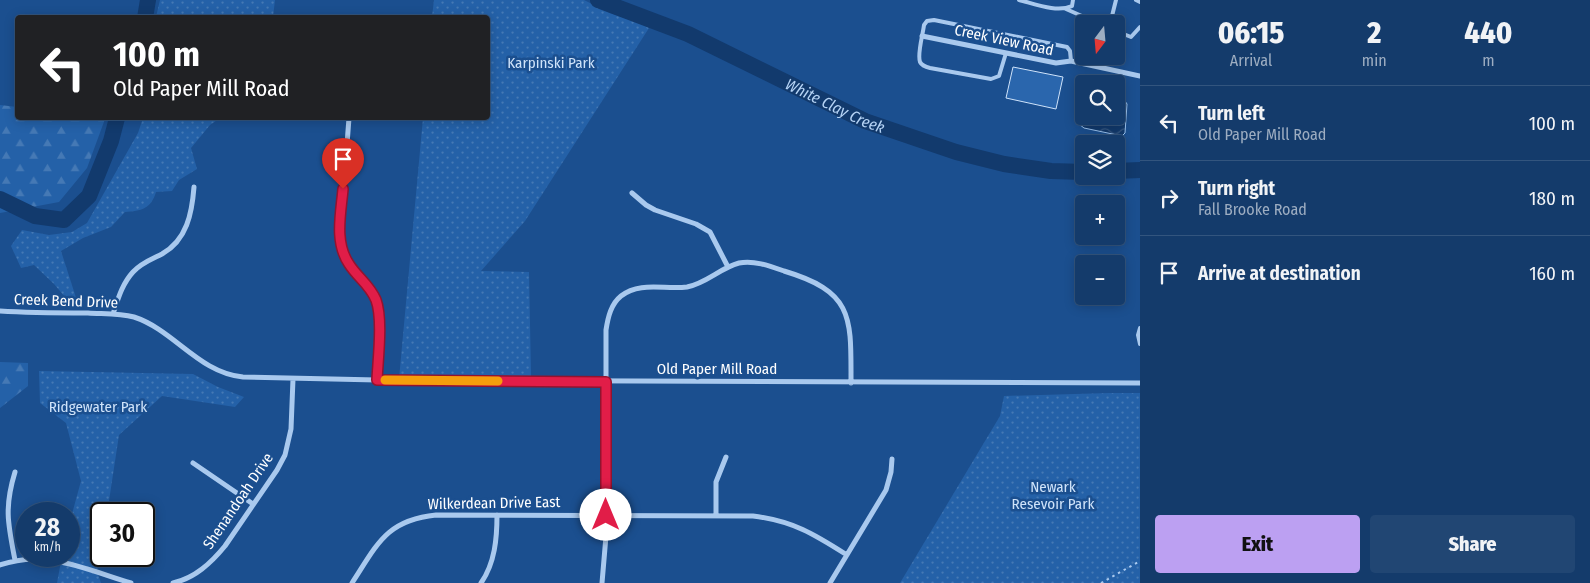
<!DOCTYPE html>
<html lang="en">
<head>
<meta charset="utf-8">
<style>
	body { margin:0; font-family:"Fira Sans Condensed",sans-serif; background:#214673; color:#f1f3f6; height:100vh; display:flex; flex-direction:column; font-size:19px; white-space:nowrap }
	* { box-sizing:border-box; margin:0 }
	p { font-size:16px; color:#9dadc1 }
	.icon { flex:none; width:28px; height:28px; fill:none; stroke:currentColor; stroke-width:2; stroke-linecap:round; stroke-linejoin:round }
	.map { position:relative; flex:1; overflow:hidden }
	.details { display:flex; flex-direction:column; background:#143b6b; width:450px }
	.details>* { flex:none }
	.hud { position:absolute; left:15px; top:15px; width:475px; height:105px; border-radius:5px; box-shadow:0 2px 12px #0003,0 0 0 1px #33557e; background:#202124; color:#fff; overflow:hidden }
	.needle { width:32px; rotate:196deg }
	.controls { position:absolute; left:1075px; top:15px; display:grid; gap:10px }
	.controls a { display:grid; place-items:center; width:50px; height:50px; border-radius:5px; background:#143b6b; box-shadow:0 2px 12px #0003,0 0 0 1px #33557e; font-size:25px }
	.speed { position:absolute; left:15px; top:502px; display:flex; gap:10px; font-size:25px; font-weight:700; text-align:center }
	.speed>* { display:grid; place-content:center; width:65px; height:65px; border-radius:50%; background:#143b6b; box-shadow:0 2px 12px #0003,0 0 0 1px #33557e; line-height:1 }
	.speed small { font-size:12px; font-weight:400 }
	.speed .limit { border:2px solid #111; border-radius:8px; background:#fff; color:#111 }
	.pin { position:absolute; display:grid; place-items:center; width:42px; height:42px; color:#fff; margin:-51px -21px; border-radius:50% 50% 50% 0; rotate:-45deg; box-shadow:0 0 5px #0007 }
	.pin .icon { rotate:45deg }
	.me { position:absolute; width:55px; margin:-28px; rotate:0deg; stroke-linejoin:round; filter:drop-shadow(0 0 4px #0008) }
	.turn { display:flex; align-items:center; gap:18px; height:105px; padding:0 15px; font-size:22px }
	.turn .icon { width:65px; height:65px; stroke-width:2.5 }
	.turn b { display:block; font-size:35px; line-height:42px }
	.eta { display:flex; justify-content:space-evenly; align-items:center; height:85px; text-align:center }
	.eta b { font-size:30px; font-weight:800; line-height:35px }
	.cta { display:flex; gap:10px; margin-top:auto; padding:10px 15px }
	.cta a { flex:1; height:58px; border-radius:5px; background:#bca0f2; color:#111; font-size:20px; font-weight:800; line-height:58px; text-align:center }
	.cta a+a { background:#214673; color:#f1f3f6 }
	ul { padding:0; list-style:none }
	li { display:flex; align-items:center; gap:15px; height:75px; padding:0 15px; border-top:1px solid #33557e }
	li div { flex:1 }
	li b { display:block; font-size:19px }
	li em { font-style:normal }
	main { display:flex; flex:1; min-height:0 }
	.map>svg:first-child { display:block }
</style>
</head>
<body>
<main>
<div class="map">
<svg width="1140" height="583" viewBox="0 0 1140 583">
	<defs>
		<pattern id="forest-firs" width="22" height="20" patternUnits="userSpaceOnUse" patternTransform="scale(1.25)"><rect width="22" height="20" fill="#2461a8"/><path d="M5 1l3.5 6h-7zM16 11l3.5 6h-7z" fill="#4579b5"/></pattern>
		<pattern id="park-dots" width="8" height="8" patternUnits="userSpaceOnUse" patternTransform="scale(1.25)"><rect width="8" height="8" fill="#2461a8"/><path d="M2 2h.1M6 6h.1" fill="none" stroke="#4579b5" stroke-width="1.8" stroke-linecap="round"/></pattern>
		<pattern id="water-waves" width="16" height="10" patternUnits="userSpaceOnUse" patternTransform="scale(1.25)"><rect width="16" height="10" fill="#123a6d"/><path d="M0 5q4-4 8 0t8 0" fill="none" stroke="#365883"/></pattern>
	</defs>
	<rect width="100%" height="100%" fill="#1b4f8f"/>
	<path fill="url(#forest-firs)" d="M0 105 17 107 18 118H92L105 119 87 168 59 202 0 213Z
		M0 362 28 363V386L0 408Z"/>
	<path fill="url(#park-dots)" d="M160 0H275L273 17H156Z
		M434 0H584L610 13 642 24 649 28 525 221 481 271 529 272 531 376 399 379 423 118H488V18L432 17Z
		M143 118H220L210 125 191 148 197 169 179 180 172 191 156 192C151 209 141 211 125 212L111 227 83 238 61 251 79 307 71 304 54 284 34 265 21 268 11 246 22 230 49 235 72 232 87 223 138 133Z
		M39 371 193 374 218 387 244 397 235 407 162 396 119 435 107 514H101V545L97 571 101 583H57L62 556H69V525L81 481 66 423 40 403Z
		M1109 393H1140V583H900L1000 416 1004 396Z"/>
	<path fill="url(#water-waves)" stroke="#9cc4f0" d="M1116 100 1125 101 1127 104 1125 133 1122 136 1084 128 1079 124 1084 102V116H1116Z"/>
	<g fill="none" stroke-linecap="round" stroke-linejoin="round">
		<g stroke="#123a6d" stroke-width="16">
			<path id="s1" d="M598 0 688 34 865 121 956 152 1004 164 1051 171 1084 172"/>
			<path d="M145 18 148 0"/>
			<path d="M1116 171 1140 170"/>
			<path d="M0 199 35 216 64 220 89 196 111 141 117 118"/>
		</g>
	</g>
	<path fill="#2a66ad" stroke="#cfe3fa" d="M1013 67 1063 77 1056 109 1006 98Z"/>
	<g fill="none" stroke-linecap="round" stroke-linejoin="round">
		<path stroke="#a9c9ee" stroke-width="2" stroke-dasharray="2.5 4" stroke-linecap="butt" d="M1101 583 1140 561"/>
		<path stroke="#a9c9ee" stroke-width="4" d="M1019 0C1035 4 1057 13 1072 6L1073 0
			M1136 0 1140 2
			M1066 9 1100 24
			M1110 24 1116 0
			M1116 31 1131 37 1140 27
			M1006 53 999 76 991 79 930 68C926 67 922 66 920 62 917 54 923 34 924 25L927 21 934 20 1067 47 1070 51 1071 61
			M1140 328 1138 335 1140 344"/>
		<path stroke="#a9c9ee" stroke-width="5" d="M922 36 1056 63 1071 61 1140 76
			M349 118 340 236C344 271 364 272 375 299 383 317 378 359 377 380
			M632 193 646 205 655 210 696 224 710 232 728 267
			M0 311C29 313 59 313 88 313 103 314 119 313 134 317 174 330 199 373 243 377L377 380 1140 383
			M113 314C118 299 122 284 133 272 141 263 152 259 162 254 187 240 192 213 194 187
			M193 463 253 504
			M15 472C4 508 8 524 15 560
			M716 515V482L726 457
			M0 565C46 549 87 570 131 583
			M173 583C195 578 211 563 225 546L277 470 285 455 291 429 293 379
			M352 583C377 545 386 520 436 515L753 516C793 521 814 534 847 555
			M481 583C495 563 497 538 497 515
			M602 583 606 536V330C608 317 611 304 621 296 640 281 665 290 687 287 707 283 720 268 739 263 754 260 770 266 784 271 854 292 851 317 851 383
			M830 583 886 490 891 472 892 459"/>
	</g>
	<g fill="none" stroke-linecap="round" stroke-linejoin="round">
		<defs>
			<path id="route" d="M343 189C341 213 334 242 349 264 357 277 370 285 376 300 383 319 378 359 377 380L606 382V515"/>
		</defs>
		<use href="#route" stroke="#92132f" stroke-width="12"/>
		<use href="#route" stroke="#e11d48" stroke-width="9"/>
		<path stroke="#f59e0b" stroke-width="9" d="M385 380 498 381"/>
	</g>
	<g text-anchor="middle" stroke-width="5" stroke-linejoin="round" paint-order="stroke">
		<g font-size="15" fill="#fff" stroke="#1b4f8f">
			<text transform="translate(1004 40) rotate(12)" y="5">Creek View Road</text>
			<text transform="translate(66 301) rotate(2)" y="5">Creek Bend Drive</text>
			<text x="717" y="374">Old Paper Mill Road</text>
			<text transform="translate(238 501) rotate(-56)" y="5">Shenandoah Drive</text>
			<text transform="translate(494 503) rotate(-1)" y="5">Wilkerdean Drive East</text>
		</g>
		<g font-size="15" fill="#cfe3fa" stroke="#1b4f8f">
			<text x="551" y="68">Karpinski Park</text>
			<text x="98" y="412">Ridgewater Park</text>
			<text x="1053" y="492">Newark<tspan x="1053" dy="17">Resevoir Park</tspan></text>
		</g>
		<g font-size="16" font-style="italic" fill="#b5d3f5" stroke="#1b4f8f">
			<text dy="6" stroke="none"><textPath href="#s1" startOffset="260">White Clay Creek</textPath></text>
		</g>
	</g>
</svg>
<div class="controls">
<a><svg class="needle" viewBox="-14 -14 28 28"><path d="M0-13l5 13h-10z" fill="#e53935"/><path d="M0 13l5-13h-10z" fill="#9dadc1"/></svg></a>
<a><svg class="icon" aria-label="search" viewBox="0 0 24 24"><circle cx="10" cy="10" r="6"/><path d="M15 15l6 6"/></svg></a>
<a><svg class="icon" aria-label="layers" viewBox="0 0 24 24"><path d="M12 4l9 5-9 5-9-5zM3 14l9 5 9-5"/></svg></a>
<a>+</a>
<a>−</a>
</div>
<div class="speed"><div>28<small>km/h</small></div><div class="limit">30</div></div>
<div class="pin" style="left:343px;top:189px;background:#d93025"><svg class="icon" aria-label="arrive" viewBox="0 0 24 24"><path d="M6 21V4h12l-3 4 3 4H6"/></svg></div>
<svg class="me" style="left:606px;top:515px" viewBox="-20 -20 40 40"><circle r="19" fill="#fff"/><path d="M0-13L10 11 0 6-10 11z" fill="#e11d48"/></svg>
<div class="hud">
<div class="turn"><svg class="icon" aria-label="left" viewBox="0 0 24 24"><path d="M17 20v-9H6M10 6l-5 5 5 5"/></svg><div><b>100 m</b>Old Paper Mill Road</div></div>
</div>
</div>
<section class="details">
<div class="eta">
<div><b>06:15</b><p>Arrival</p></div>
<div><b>2</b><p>min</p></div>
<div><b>440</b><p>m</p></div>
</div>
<ul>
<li><svg class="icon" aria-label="left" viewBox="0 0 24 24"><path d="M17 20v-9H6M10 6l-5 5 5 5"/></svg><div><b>Turn left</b><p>Old Paper Mill Road</p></div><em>100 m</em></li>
<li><svg class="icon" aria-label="right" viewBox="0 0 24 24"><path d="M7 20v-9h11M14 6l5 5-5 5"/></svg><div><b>Turn right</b><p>Fall Brooke Road</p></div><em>180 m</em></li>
<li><svg class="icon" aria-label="arrive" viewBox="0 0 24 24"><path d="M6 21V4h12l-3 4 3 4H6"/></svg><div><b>Arrive at destination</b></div><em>160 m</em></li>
</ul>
<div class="cta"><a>Exit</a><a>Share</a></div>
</section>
</main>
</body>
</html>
